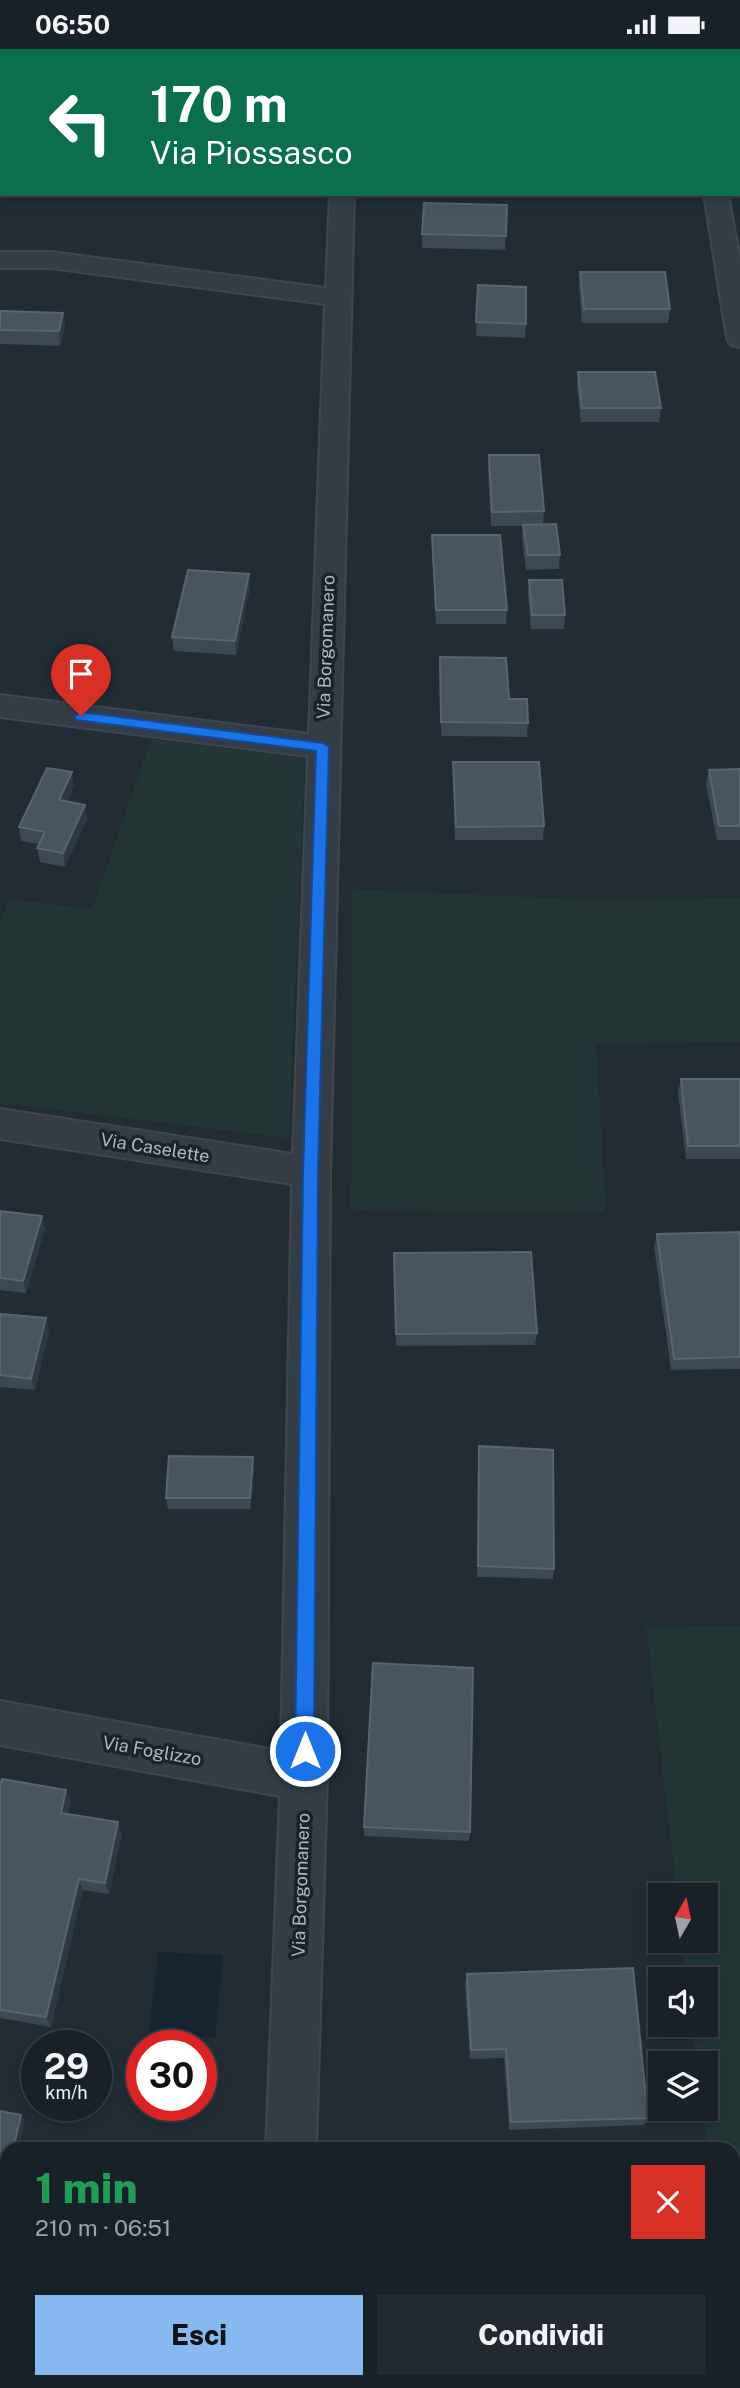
<!DOCTYPE html>
<html lang="it">
<head>
<meta charset="utf-8">
<style>
	body { margin:0; font-family:"Public Sans",sans-serif; background:#222930; color:#f1f3f6; height:100vh; display:flex; flex-direction:column; font-size:26px; white-space:nowrap }
	* { box-sizing:border-box; margin:0 }
	p { font-size:23px; color:#9fa3a8 }
	.icon { flex:none; width:38px; height:38px; fill:none; stroke:currentColor; stroke-width:2; stroke-linecap:round; stroke-linejoin:round }
	.map { position:relative; flex:1; overflow:hidden }
	.details { position:absolute; left:0px; top:2093px; width:740px; height:247px; display:flex; flex-direction:column; background:#192128; border-radius:21px 21px 0 0; box-shadow:0 4px 10px #0003,0 0 0 2px #373e45 }
	.details>* { flex:none }
	.guide { position:absolute; left:0px; top:0px; width:740px; height:147px; box-shadow:0 4px 10px #0003,0 0 0 2px #373e45; background:#0b6e4f; color:#fff; overflow:hidden }
	.needle { width:46px; rotate:9deg }
	.controls { position:absolute; left:648px; top:1834px; display:grid; gap:14px }
	.controls a { display:grid; place-items:center; width:70px; height:70px; border-radius:0px; background:#192128; box-shadow:0 4px 10px #0003,0 0 0 2px #373e45; font-size:35px }
	.speed { position:absolute; left:21px; top:1981px; display:flex; gap:14px; font-size:35px; font-weight:700; text-align:center }
	.speed>* { display:grid; place-content:center; width:91px; height:91px; border-radius:50%; background:#192128; box-shadow:0 4px 10px #0003,0 0 0 2px #373e45; line-height:1 }
	.speed small { font-size:18px; font-weight:400 }
	.speed .limit { border:10px solid #d22; background:#fff; color:#111 }
	.pin { position:absolute; display:grid; place-items:center; width:60px; height:60px; color:#fff; margin:-72px -30px; border-radius:50% 50% 50% 0; rotate:-45deg; box-shadow:0 0 7px #0007 }
	.pin .icon { rotate:45deg }
	.me { position:absolute; width:77px; margin:-38px; rotate:0deg; stroke-linejoin:round; filter:drop-shadow(0 0 5px #0008) }
	.turn { display:flex; align-items:center; gap:24px; height:147px; padding:0 35px; font-size:32px }
	.turn .icon { width:91px; height:91px; stroke-width:2.5 }
	.turn b { display:block; font-size:49px; line-height:60px }
	.round { display:grid; place-items:center; flex:none; width:74px; height:74px; border-radius:0px; background:#222930 }
	.head { display:flex; align-items:center; justify-content:space-between; height:119px; padding:0 35px }
	h1 { font-size:42px; font-weight:800; line-height:52px; color:#1e9e55 }
	.cta { display:flex; gap:14px; margin-top:auto; padding:14px 35px }
	.cta a { flex:1; height:80px; border-radius:0px; background:#86b9f0; color:#111; font-size:28px; font-weight:800; line-height:80px; text-align:center }
	.cta a+a { background:#222930; color:#f1f3f6 }
	.status { display:flex; justify-content:space-between; align-items:center; height:49px; padding:0 35px; background:#192128; direction:ltr }
	.status svg { height:19px; fill:currentColor }
	.map>svg:first-child { display:block }
</style>
</head>
<body>
<div class="status"><b>06:50</b><svg viewBox="0 0 49 12"><path d="M0 12V9h3v3zM5 12V6h3v6zM10 12V3h3v9zM15 12V0h3v12zM26 1h20v11H26zM47 4h2v5h-2z"/></svg></div>
<div class="map">
<svg width="740" height="2339" viewBox="0 0 740 2339">
	<rect width="100%" height="100%" fill="#212c35"/>
	<path fill="#233636" d="M151 690 305 709 289 1089 0 1054V873L9 850 92 860Z
		M352 840 594 851 740 849V993L596 995 606 1163 351 1162Z
		M740 1577V2256L733 2255V2100H707L702 2060H705V2014H697L692 1976H705V1930H687L682 1892H705V1846H677L646 1578Z"/>
	<path fill="#162431" d="M158 1903 223 1906 215 1989 149 1985Z"/>
	<g fill="none" stroke-linecap="round" stroke-linejoin="round">
		<defs>
			<path id="minor" d="M0 0 9 2H2V14Z
				M738 42H740V56H738Z
				M330 145H354L330 1123 327 1729 316 2100H266L280 1747 0 1696V1652L281 1702 292 1135 0 1090V1060L293 1105 308 707 0 668V646L309 685 325 255 51 219H0V203H51L326 239Z
				M704 145H728L740 212V298L731 296 727 290Z
				M256 2333H310V2339H256Z"/>
		</defs>
		<use href="#minor" stroke="#3e464f" stroke-width="4"/>
		<use href="#minor" fill="#343d46" fill-rule="evenodd"/>
	</g>
	<path fill="#3c4854" d="M0 83H2V126H0Z
		M507 156 505 201 422 199V185Z
		M580 223 670 260 668 274H582L579 237Z
		M478 236 526 275 525 289 476 287Z
		M0 262 63 264 65 278 60 297 0 295Z
		M578 323 661 359 659 373H581L577 338Z
		M489 406 544 462 543 475 560 506 559 520 526 521 522 490 523 477H491L488 421Z
		M432 486 507 561 506 575H436L432 501Z
		M529 531 565 566 564 580H531L528 545Z
		M250 539 236 606 174 602 172 588Z
		M440 608 509 650 528 674 527 688 441 687Z
		M453 713 544 777 543 791H455L453 727Z
		M740 720V791H717L706 735 709 721Z
		M74 737 67 753 85 756 87 770 65 818 40 813 37 799 39 795 21 792 19 778Z
		M681 1030H740V1110H686L678 1043Z
		M0 1162 42 1167 45 1180 26 1244 0 1241Z
		M740 1183V1320L671 1321 654 1198 657 1185Z
		M394 1204 537 1284 535 1296 396 1297Z
		M0 1265 49 1281 35 1341 0 1338Z
		M479 1397 554 1520 553 1530 477 1528Z
		M254 1419 251 1460H168L166 1449Z
		M0 1737 66 1741 71 1752 68 1765 122 1784 109 1845 83 1841 51 1978 0 1969Z
		M364 1778 470 1783 469 1792 364 1787Z
		M467 1925 648 2069 644 2076 509 2081 504 2009 470 2010 465 1934Z
		M0 2062 25 2072 7 2100V2221L0 2220Z"/>
	<path fill="#2c3843" d="M63 264 65 278 60 297 59 282Z
		M249 525 250 539 236 606 235 592Z
		M72 723 74 737 61 765 59 751Z
		M85 756 87 770 65 818 63 804Z
		M42 1167 45 1180 26 1244 23 1232Z
		M46 1269 49 1281 35 1341 31 1330Z
		M253 1408 254 1419 251 1460 250 1449Z
		M66 1741 71 1752 65 1775 61 1764Z
		M118 1773 122 1784 109 1845 105 1834Z
		M79 1830 83 1841 51 1978 46 1968Z
		M21 2066 25 2072 18 2100H13Z"/>
	<path fill="#485460" stroke="#586470" stroke-width="2" d="M0 91H2V113L0 112Z
		M424 154 507 156 506 187 422 185Z
		M580 223H665L670 260H584Z
		M478 236 526 238V275L476 273Z
		M0 262 63 264 59 282 0 281Z
		M578 323H655L661 359H582Z
		M489 406H539L544 462 492 463Z
		M556 475 560 506H528L523 476Z
		M432 486H500L507 561H436Z
		M188 521 249 525 235 592 172 588Z
		M529 531H562L565 566H532Z
		M440 608 506 609 509 650H527L528 674 441 673Z
		M453 713H539L544 777 456 778Z
		M47 719 72 723 59 751 85 756 63 804 37 799 45 783 19 778Z
		M740 720V777H719L709 721Z
		M681 1030H740V1097H688Z
		M0 1162 42 1167 23 1232 0 1229Z
		M740 1183V1308L674 1310 657 1185Z
		M531 1203 537 1284 396 1285 394 1204Z
		M0 1265 46 1269 31 1330 0 1326Z
		M479 1397 553 1401 554 1520 478 1517Z
		M169 1407 253 1408 250 1449H166Z
		M373 1614 473 1619 470 1783 364 1778Z
		M2 1730 66 1741 61 1764 118 1773 105 1834 79 1830 46 1968 0 1961V1737Z
		M633 1919 648 2069 511 2073 506 2000 471 2001 467 1925Z
		M0 2062 21 2066 13 2100H7V2122L6 2126 7 2127V2217L0 2216Z"/>
	<path fill="#1a73e8" stroke="#114b97" stroke-width="2" d="M81 663 323 694 329 698 318 1123 314 1702 312 1708 305 1711 298 1708 295 1702 303 1123 316 702 76 671 74 667Z"/>
	<g text-anchor="middle" stroke-width="7" stroke-linejoin="round" paint-order="stroke">
		<g font-size="18" fill="#aeb8c3" stroke="#1a222a">
			<text transform="translate(326 598) rotate(-88)" y="6">Via Borgomanero</text>
			<text transform="translate(155 1099) rotate(9)" y="6">Via Caselette</text>
			<text transform="translate(152 1702) rotate(10)" y="6">Via Foglizzo</text>
			<text transform="translate(301 1836) rotate(-88)" y="6">Via Borgomanero</text>
		</g>
	</g>
</svg>
<div class="controls">
<a><svg class="needle" viewBox="-14 -14 28 28"><path d="M0-13l5 13h-10z" fill="#e53935"/><path d="M0 13l5-13h-10z" fill="#9fa3a8"/></svg></a>
<a><svg class="icon" aria-label="sound" viewBox="0 0 24 24"><path d="M4 9h4l5-4v14l-5-4H4zM17 9q2 3 0 6"/></svg></a>
<a><svg class="icon" aria-label="layers" viewBox="0 0 24 24"><path d="M12 4l9 5-9 5-9-5zM3 14l9 5 9-5"/></svg></a>
</div>
<div class="speed"><div>29<small>km/h</small></div><div class="limit">30</div></div>
<div class="pin" style="left:81px;top:667px;background:#d93025"><svg class="icon" aria-label="arrive" viewBox="0 0 24 24"><path d="M6 21V4h12l-3 4 3 4H6"/></svg></div>
<svg class="me" style="left:305px;top:1702px" viewBox="-20 -20 40 40"><circle r="17" fill="#1a73e8" stroke="#fff" stroke-width="3"/><path d="M0-11L8 9 0 5-8 9z" fill="#fff"/></svg>
<div class="guide">
<div class="turn"><svg class="icon" aria-label="left" viewBox="0 0 24 24"><path d="M17 20v-9H6M10 6l-5 5 5 5"/></svg><div><b>170 m</b>Via Piossasco</div></div>
</div>
<section class="details">
<div class="head"><div><h1>1 min</h1><p>210 m · 06:51</p></div><a class="round" style="background:#d93025;color:#fff"><svg class="icon" aria-label="close" viewBox="0 0 24 24"><path d="M6 6l12 12M18 6L6 18"/></svg></a></div>
<div class="cta"><a>Esci</a><a>Condividi</a></div>
</section>
</div>
</body>
</html>
